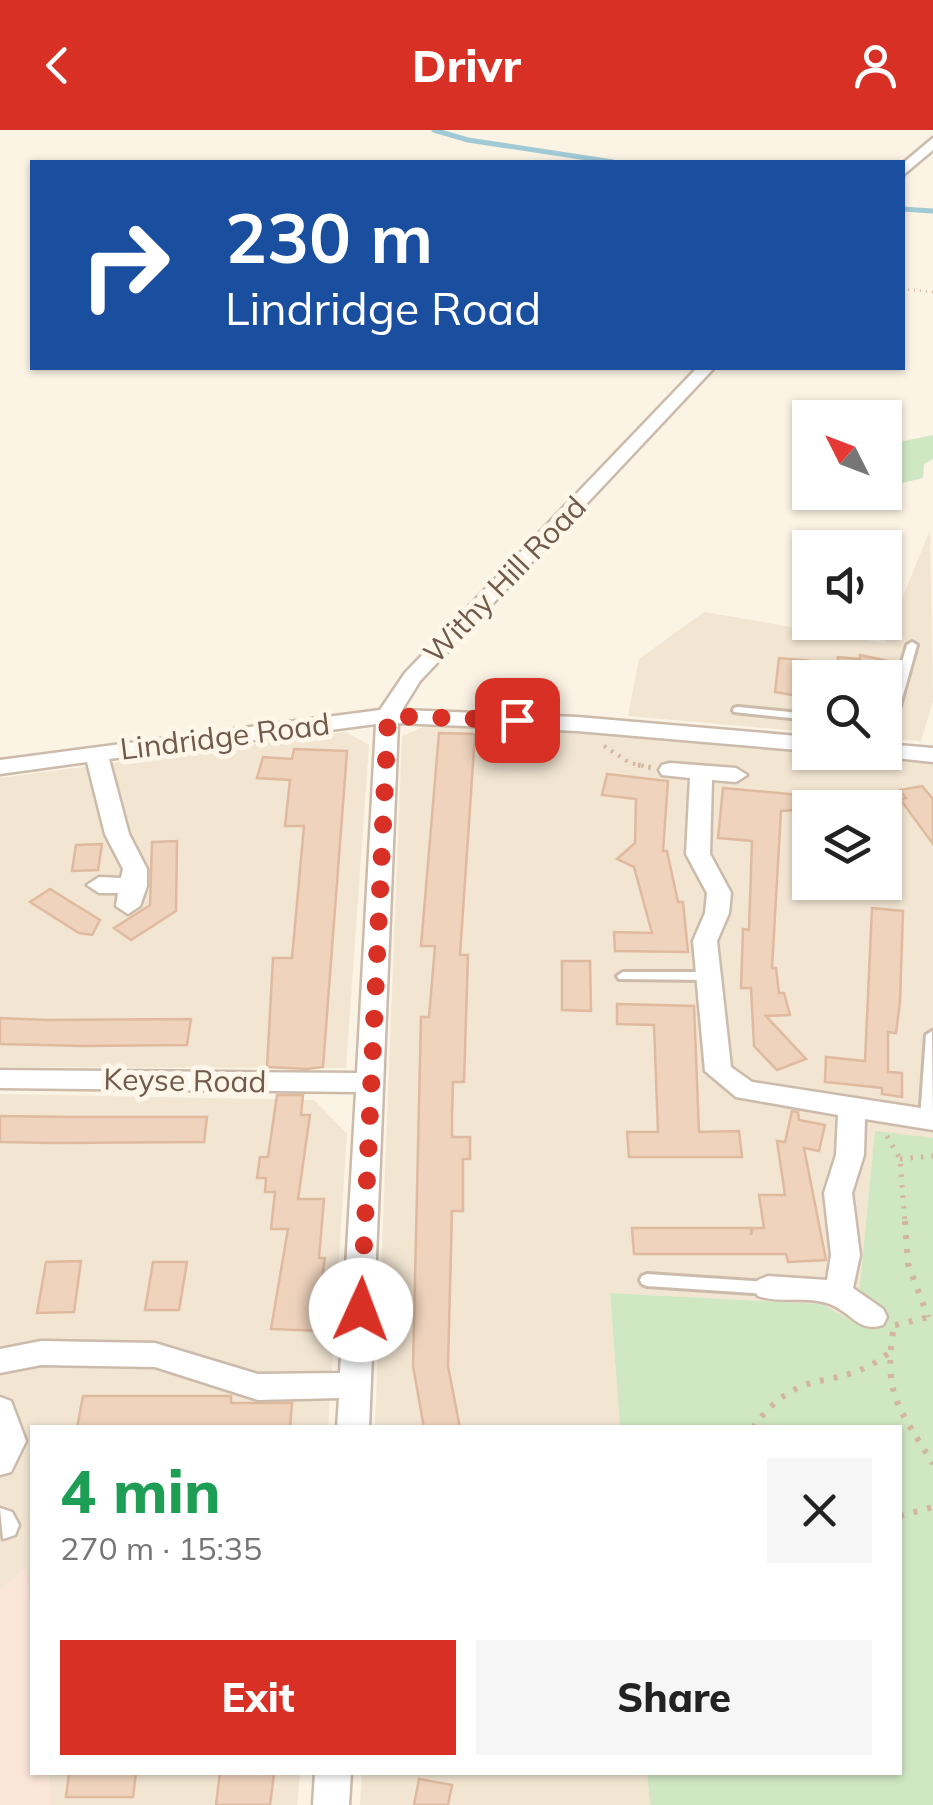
<!DOCTYPE html>
<html lang="en">
<head>
<meta charset="utf-8">
<style>
	body { margin:0; font-family:Mulish,sans-serif; background:#f6f6f6; color:#222; height:100vh; display:flex; flex-direction:column; font-size:38px; white-space:nowrap }
	* { box-sizing:border-box; margin:0 }
	p { font-size:32px; color:#767676 }
	.icon { flex:none; width:55px; height:55px; fill:none; stroke:currentColor; stroke-width:2; stroke-linecap:round; stroke-linejoin:round }
	.map { position:relative; flex:1; overflow:hidden }
	.details { position:absolute; left:30px; top:1295px; width:872px; height:350px; display:flex; flex-direction:column; background:#fff; border-radius:0px; box-shadow:0 2px 8px #0004 }
	.details>* { flex:none }
	.guide { position:absolute; left:30px; top:30px; width:875px; height:210px; border-radius:0px; box-shadow:0 2px 8px #0004; background:#1a4fa0; color:#fff; overflow:hidden }
	.needle { width:65px; rotate:312deg }
	.buttons { position:absolute; left:792px; top:270px; display:grid; gap:20px }
	.buttons a { display:grid; place-items:center; width:110px; height:110px; border-radius:0px; background:#fff; box-shadow:0 2px 8px #0004; font-size:50px }
	.pin { position:absolute; display:grid; place-items:center; width:85px; height:85px; color:#fff; margin:-42px; border-radius:20px; box-shadow:0 5px 15px #0006 }
	.me { position:absolute; width:110px; margin:-55px; rotate:2deg; stroke-linejoin:round; filter:drop-shadow(0 0 8px #0008) }
	.turn { display:flex; align-items:center; gap:35px; height:210px; padding:0 30px; font-size:45px }
	.turn .icon { width:130px; height:130px; stroke-width:2.5 }
	.turn b { display:block; font-size:70px; line-height:85px }
	.round { display:grid; place-items:center; flex:none; width:105px; height:105px; border-radius:0px; background:#f6f6f6 }
	.overview { display:flex; align-items:center; justify-content:space-between; height:170px; padding:0 30px }
	h1 { font-size:60px; font-weight:800; line-height:75px; color:#1e9e55 }
	.cta { display:flex; gap:20px; margin-top:auto; padding:20px 30px }
	.cta a { flex:1; height:115px; border-radius:0px; background:#d93025; color:#fff; font-size:40px; font-weight:800; line-height:115px; text-align:center }
	.cta a+a { background:#f6f6f6; color:#222 }
	header { display:flex; justify-content:space-between; align-items:center; height:130px; padding:0 30px; background:#d93025; color:#fff; font-size:45px; font-weight:800 }
	.map>svg:first-child { display:block }
</style>
</head>
<body>
<header><svg class="icon" aria-label="back" viewBox="0 0 24 24"><path d="M15 5l-7 7 7 7"/></svg>Drivr<svg class="icon" aria-label="person" viewBox="0 0 24 24"><circle cx="12" cy="8" r="4"/><path d="M4 21q1-7 8-7t8 7"/></svg></header>
<div class="map">
<svg width="933" height="1675" viewBox="0 0 933 1675">
	<rect width="100%" height="100%" fill="#fbf3e4"/>
	<path fill="#f2e5d2" fill-rule="evenodd" d="M930 400 933 571 921 611 885 608V548H810V602L628 586 639 529 704 482 884 513Z
		M433 593 595 598 933 633V1008L875 1002 859 1163 884 1180 866 1198 820 1174 610 1163 620 1297 375 1298 402 606ZM810 678H885V752H810Z
		M346 602 369 615 346 938 0 937V648Z
		M0 964 314 970 347 1004 328 1297 32 1298V1499L26 1438 0 1459Z
		M362 1642 647 1643 650 1675H360Z
		M48 1643H300L297 1675H51Z"/>
	<path fill="#fbe4d8" d="M26 1437 32 1499V1642L48 1643 51 1675H0V1459Z"/>
	<path fill="#d0e7c3" d="M933 305V329L924 334 923 348 885 357V315Z
		M875 1001 933 1008V1675H650L647 1643 900 1642V1298L620 1297 610 1163 821 1174 866 1198 884 1181 859 1163Z"/>
	<g fill="none" stroke-linecap="round" stroke-linejoin="round">
		<path stroke="#a0cad4" stroke-width="5" d="M434 0 468 10 613 32
			M902 79 933 81"/>
	</g>
	<path fill="#efd3bd" stroke="#e0ba9e" stroke-width="2.5" d="M860 525 898 533 894 548H836L838 527 860 529Z
		M779 528 810 531V568L775 562Z
		M439 603 475 604 460 825H468L464 952H453L452 986V1007H470V1029H463V1081H452L448 1236 460 1298H424L413 1236 421 887H429L435 816H421Z
		M294 619 347 621 323 937 307 939 267 937 273 828H292L304 696H285L290 650 257 648 263 627 292 629Z
		M607 644 668 651 663 721H667L678 772H683L688 822 615 821 614 802 652 803 634 737 617 729 635 713 636 669 602 665Z
		M922 656 933 669V714L900 669 906 668 900 660Z
		M723 658 821 667V678L781 681 772 838H776L779 863H784L790 885 766 886 806 929 777 940 754 916 751 858H741L743 799 749 800 752 711 718 708Z
		M177 711 176 781 131 810 114 798 150 775 152 712Z
		M102 714 98 740 72 741 76 715Z
		M50 759 100 790 92 805 79 803 30 772Z
		M872 778 903 781 900 872 896 903 888 902V942L902 943V967L882 964V958L825 952 826 927 865 931Z
		M562 831H590L591 881 562 880Z
		M617 874 694 876 699 1002 739 1001 742 1027H629L627 1002H658L654 895 617 894Z
		M0 888 47 890 191 889 187 915 83 916 0 914Z
		M277 965H303L301 985H310L298 1069H324L319 1128H325L319 1168H325L322 1201 271 1199 288 1099H271L275 1062H265L266 1048H257L260 1027H268Z
		M792 981 798 982 799 990 825 995 819 1021 804 1018 826 1130 788 1132 786 1124H634L632 1098H751V1105L753 1098H764L759 1065H785L777 1011 785 1012Z
		M0 986 71 987H207L204 1012 54 1013 0 1012Z
		M81 1131 74 1182 37 1183 46 1132Z
		M153 1132H187L179 1180H145Z
		M83 1266H231V1273H292L290 1298H77Z
		M220 1642 274 1644 270 1675H216Z
		M69 1643H136L133 1667H66Z
		M419 1649 452 1655 448 1675H414Z"/>
	<g fill="none" stroke-linecap="round" stroke-linejoin="round">
		<defs>
			<path id="lane" d="M912 512 917 515 895 594 894 596 885 597V591L907 515Z
				M738 577 810 584V590L734 582 733 580 734 578Z
				M623 842H707L713 846 707 850 619 849 617 846Z
				M932 901 933 990 927 994 922 992 920 989 926 905Z
				M647 1144 768 1152 773 1154 775 1158 773 1162 768 1164 647 1156 642 1154 640 1150 642 1146Z"/>
			<path id="street" d="M933 8V20L902 46V34Z
				M697 238H714L420 551 402 580 577 587 810 607V621L577 601 398 593 369 1298H337L339 1268 258 1270 155 1237 41 1235 0 1243V1219L41 1211 155 1213 258 1244 340 1243 356 962 0 958V940L357 943 376 594 109 629 129 704 147 739V756L140 776 128 784 116 776 118 763H99L87 755 99 747 121 748 123 739 105 704 87 632 0 644V630L380 580 405 543Z
				M885 614 933 618V632L877 626 875 622H885Z
				M670 633 736 638 747 645 736 652 712 650 710 724 731 763 729 783 717 811 731 937 752 952 933 980V1000L865 989 864 1025 852 1063 860 1125 853 1158 883 1179 887 1187 883 1195C860 1203 851 1183 832 1175 810 1165 781 1174 758 1166L753 1158 758 1150 768 1146 827 1150 831 1125 824 1063 836 1025 838 985 736 967 705 941 693 811 705 783 707 763 686 724 690 648 662 645 659 640 662 635Z
				M0 1267 11 1271 26 1311 11 1342 0 1345Z
				M0 1378 12 1382 19 1395 15 1405 3 1409Z
				M315 1642H351L349 1675H313Z"/>
		</defs>
		<use href="#lane" stroke="#ccbbab" stroke-width="6"/>
		<use href="#street" stroke="#ccbbab" stroke-width="5"/>
		<path stroke="#d3b6a0" stroke-width="2.5" stroke-dasharray="1 5" stroke-linecap="butt" d="M902 159 933 162"/>
		<path stroke="#d3b6a0" stroke-width="4" stroke-dasharray="2.5 6" stroke-linecap="butt" d="M604 616 630 633 649 637"/>
		<path stroke="#d3b6a0" stroke-width="5" stroke-dasharray="2.5 8" stroke-linecap="butt" d="M638 635 653 638
			M887 1006 900 1029 905 1093
			M900 1029 933 1026"/>
		<path stroke="#d3b6a0" stroke-width="6" stroke-dasharray="4 10" stroke-linecap="butt" d="M905 1091 908 1134 928 1187
			M895 1195 933 1186
			M893 1202C883 1267 901 1280 933 1334
			M753 1298C801 1230 838 1266 891 1221
			M900 1386 933 1377"/>
		<use href="#lane" fill="#fff" fill-rule="evenodd"/>
		<use href="#street" fill="#fff" fill-rule="evenodd"/>
	</g>
	<g fill="none" stroke-linecap="round" stroke-linejoin="round">
		<path stroke="#d93025" stroke-width="18" stroke-dasharray="0 32.4" d="M361 1180 388 586 517 590"/>
	</g>
	<g text-anchor="middle" stroke-width="10" stroke-linejoin="round" paint-order="stroke">
		<g font-size="30" fill="#725a4b" stroke="#fef7e9">
			<text transform="translate(505 450) rotate(-46)" y="10">Withy Hill Road</text>
			<text transform="translate(225 607) rotate(-7)" y="10">Lindridge Road</text>
			<text transform="translate(185 951) rotate(1)" y="10">Keyse Road</text>
		</g>
	</g>
</svg>
<div class="buttons">
<a><svg class="needle" viewBox="-14 -14 28 28"><path d="M0-13l5 13h-10z" fill="#e53935"/><path d="M0 13l5-13h-10z" fill="#767676"/></svg></a>
<a><svg class="icon" aria-label="sound" viewBox="0 0 24 24"><path d="M4 9h4l5-4v14l-5-4H4zM17 9q2 3 0 6"/></svg></a>
<a><svg class="icon" aria-label="search" viewBox="0 0 24 24"><circle cx="10" cy="10" r="6"/><path d="M15 15l6 6"/></svg></a>
<a><svg class="icon" aria-label="layers" viewBox="0 0 24 24"><path d="M12 4l9 5-9 5-9-5zM3 14l9 5 9-5"/></svg></a>
</div>
<div class="pin" style="left:517px;top:590px;background:#d93025"><svg class="icon" aria-label="arrive" viewBox="0 0 24 24"><path d="M6 21V4h12l-3 4 3 4H6"/></svg></div>
<svg class="me" style="left:361px;top:1180px" viewBox="-20 -20 40 40"><circle r="19" fill="#fff"/><path d="M0-13L10 11 0 6-10 11z" fill="#d93025"/></svg>
<div class="guide">
<div class="turn"><svg class="icon" aria-label="right" viewBox="0 0 24 24"><path d="M7 20v-9h11M14 6l5 5-5 5"/></svg><div><b>230 m</b>Lindridge Road</div></div>
</div>
<section class="details">
<div class="overview"><div><h1>4 min</h1><p>270 m · 15:35</p></div><a class="round"><svg class="icon" aria-label="close" viewBox="0 0 24 24"><path d="M6 6l12 12M18 6L6 18"/></svg></a></div>
<div class="cta"><a>Exit</a><a>Share</a></div>
</section>
</div>
</body>
</html>
